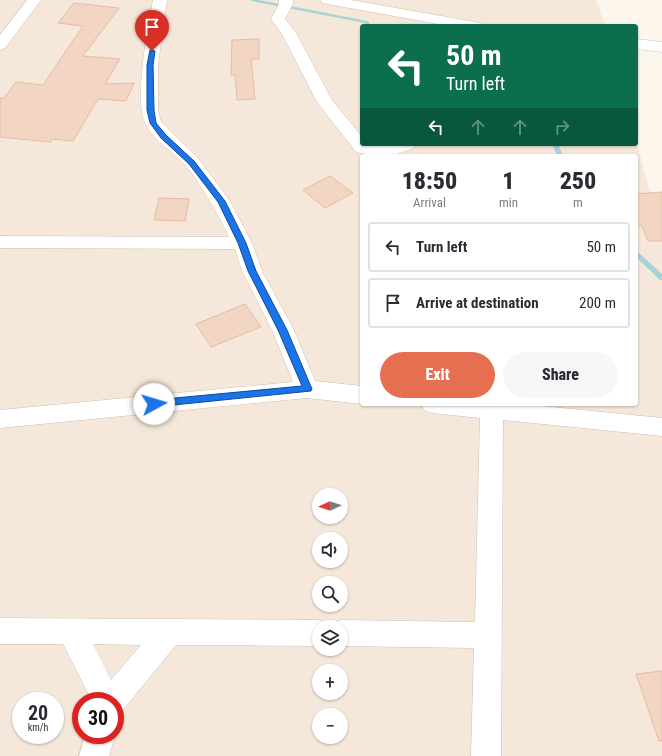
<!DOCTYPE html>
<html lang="en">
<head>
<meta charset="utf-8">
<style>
	body { margin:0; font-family:"Roboto Condensed",sans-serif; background:#f7f7f7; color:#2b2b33; height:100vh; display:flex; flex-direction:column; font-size:15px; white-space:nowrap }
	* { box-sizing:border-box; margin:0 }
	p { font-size:13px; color:#7c7c81 }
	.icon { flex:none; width:22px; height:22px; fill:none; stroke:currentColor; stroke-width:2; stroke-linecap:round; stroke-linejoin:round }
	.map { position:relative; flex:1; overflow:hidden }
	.panel { position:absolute; left:360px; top:154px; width:278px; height:252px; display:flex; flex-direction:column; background:#fff; border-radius:4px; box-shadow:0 1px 3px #0004 }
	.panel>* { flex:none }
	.banner { position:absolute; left:360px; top:24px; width:278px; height:122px; border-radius:4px; box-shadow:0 1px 3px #0004; background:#0b6e4f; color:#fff; overflow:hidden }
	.needle { width:26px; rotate:267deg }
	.tools { position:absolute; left:312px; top:488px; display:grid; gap:8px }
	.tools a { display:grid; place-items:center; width:36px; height:36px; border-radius:50%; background:#fff; box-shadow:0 1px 3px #0004; font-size:20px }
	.speed { position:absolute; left:12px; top:692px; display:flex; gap:8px; font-size:20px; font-weight:700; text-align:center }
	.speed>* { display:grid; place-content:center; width:52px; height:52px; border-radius:50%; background:#fff; box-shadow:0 1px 3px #0004; line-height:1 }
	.speed small { font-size:10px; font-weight:400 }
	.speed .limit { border:6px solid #d22; background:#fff; color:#111 }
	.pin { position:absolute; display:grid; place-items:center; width:34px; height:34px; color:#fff; margin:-41px -17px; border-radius:50% 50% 50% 0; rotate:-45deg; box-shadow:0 0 4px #0007 }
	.pin .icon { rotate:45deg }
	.me { position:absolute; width:44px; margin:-22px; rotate:84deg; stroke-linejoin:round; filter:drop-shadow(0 0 3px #0008) }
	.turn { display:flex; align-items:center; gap:14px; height:84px; padding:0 20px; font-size:18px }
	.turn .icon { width:52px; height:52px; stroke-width:2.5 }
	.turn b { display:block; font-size:28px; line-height:34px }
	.lanes { display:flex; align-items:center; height:38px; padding:0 20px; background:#0003; justify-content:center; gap:20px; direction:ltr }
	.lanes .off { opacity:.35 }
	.eta { display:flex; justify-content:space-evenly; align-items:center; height:68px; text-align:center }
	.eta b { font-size:24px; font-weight:800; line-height:28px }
	.cta { display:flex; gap:8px; margin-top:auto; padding:8px 20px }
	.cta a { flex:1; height:46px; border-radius:24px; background:#e76f51; color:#fff; font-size:16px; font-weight:800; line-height:46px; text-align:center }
	.cta a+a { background:#f7f7f7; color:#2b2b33 }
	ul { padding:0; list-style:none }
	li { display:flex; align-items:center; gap:12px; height:50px; margin:0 8px 6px; padding:0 12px; border:2px solid #e1e1e2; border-radius:4px }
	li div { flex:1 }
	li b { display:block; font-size:15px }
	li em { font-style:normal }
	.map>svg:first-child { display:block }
</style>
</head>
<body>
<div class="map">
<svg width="662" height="756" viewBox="0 0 662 756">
	<rect width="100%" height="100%" fill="#fdf6ec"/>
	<path fill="#f5e8da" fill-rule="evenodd" d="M0 0H596L605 26H362V144H636V140L662 238V756H0ZM362 156H636V404H362ZM319 495H341V517H319ZM319 539H341V561H319ZM319 583H341V605H319ZM319 627H341V649H319ZM319 671H341V693H319ZM21 701H55V735H21ZM81 701H115V735H81ZM319 715H341V737H319Z"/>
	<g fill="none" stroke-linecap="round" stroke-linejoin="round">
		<path fill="#a5d3da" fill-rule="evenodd" d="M250 0H259L367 21 369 22 370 26H366L365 23 252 1Z
			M552 144H558L563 156H557Z
			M636 251 638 252 662 274V280H660L636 257Z"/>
	</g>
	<path fill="#f3d5c3" stroke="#e6bba3" d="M74 3 119 8 83 56 120 59 105 84 134 83 126 101 98 99 73 141 52 139 51 142 0 137V98H4L16 82 43 85 83 26 58 23Z
		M259 39V59H251L255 99 237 100 235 75H231L232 40Z
		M330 176 353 193 325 208 303 190Z
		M662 192V241H648L642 226H636V194Z
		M159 198 189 199 185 221 154 220Z
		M245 304 261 327 211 347 196 324Z
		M662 671V741H659L636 674Z"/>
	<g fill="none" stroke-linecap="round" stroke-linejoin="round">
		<defs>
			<path id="minor" d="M27 0H41L5 48 0 50V35Z
				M153 0H167L158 65V110L161 122 198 158 230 201 252 243 262 271 294 330 315 381 362 386V404L307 398 0 428V410L293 382 272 330 242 271 235 249 0 248V236L229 237C217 212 204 189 187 167 175 152 153 141 145 123 134 98 148 28 153 0Z
				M279 0H293V4L285 19 296 33 332 100 362 137V144H417L414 148 397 154 370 155 356 152 317 102 282 34 271 19 279 4Z
				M320 0H351L475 22 480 23 482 26H450L327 4 322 3Z
				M636 39 662 42V52L636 49Z
				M421 404H522L662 418V436L503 420 501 756H471L474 648 341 646V627H319V646L176 645 122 711 115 714V701H92L63 644H0V618L319 620 329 624 330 627 331 624 341 620 475 622 480 418 432 413 424 410ZM93 644 141 645 111 680Z
				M85 735H115L109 756H79Z"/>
		</defs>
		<use href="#minor" stroke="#d1beb0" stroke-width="1"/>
		<use href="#minor" fill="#fff" fill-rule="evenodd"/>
	</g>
	<path fill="#1a73e8" stroke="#114b97" d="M150 50 155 51 153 65 154 110 156 123 166 135 194 161 225 201 246 243 256 271 287 330 312 389 311 391 154 407 149 404 154 400 302 386 278 330 248 271 238 243 218 202 189 164 161 138 150 123 147 110V65Z"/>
</svg>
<div class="tools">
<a><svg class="needle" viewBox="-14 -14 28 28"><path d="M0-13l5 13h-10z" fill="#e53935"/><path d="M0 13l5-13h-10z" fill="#7c7c81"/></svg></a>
<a><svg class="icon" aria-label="sound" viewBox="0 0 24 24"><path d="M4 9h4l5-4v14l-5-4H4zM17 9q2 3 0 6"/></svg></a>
<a><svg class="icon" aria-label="search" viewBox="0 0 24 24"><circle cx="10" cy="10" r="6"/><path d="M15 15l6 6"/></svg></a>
<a><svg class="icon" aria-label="layers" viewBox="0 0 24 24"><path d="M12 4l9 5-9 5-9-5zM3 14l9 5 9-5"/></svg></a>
<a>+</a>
<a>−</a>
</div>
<div class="speed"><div>20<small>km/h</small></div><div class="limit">30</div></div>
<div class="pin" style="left:152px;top:51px;background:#d93025"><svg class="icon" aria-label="arrive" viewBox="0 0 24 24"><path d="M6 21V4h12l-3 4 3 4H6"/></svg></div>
<svg class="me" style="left:154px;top:404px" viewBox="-20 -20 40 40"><circle r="19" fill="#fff"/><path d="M0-13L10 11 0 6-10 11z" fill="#1a73e8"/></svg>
<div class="banner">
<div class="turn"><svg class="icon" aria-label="left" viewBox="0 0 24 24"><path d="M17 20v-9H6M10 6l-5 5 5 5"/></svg><div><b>50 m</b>Turn left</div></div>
<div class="lanes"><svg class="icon" aria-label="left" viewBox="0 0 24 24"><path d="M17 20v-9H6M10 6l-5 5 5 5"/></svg><svg class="icon off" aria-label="ahead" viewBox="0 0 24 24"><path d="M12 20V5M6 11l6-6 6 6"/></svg><svg class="icon off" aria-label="ahead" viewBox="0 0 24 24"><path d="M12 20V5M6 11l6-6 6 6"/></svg><svg class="icon off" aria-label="right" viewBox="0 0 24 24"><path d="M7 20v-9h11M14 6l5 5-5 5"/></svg></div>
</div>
<section class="panel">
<div class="eta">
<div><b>18:50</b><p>Arrival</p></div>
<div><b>1</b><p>min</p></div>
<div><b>250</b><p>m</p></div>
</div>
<ul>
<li><svg class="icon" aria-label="left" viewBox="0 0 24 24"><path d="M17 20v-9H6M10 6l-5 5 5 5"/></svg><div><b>Turn left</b></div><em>50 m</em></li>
<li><svg class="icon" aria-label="arrive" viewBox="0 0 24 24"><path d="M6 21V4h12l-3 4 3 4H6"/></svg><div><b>Arrive at destination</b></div><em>200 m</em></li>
</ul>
<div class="cta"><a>Exit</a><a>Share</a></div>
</section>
</div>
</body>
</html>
